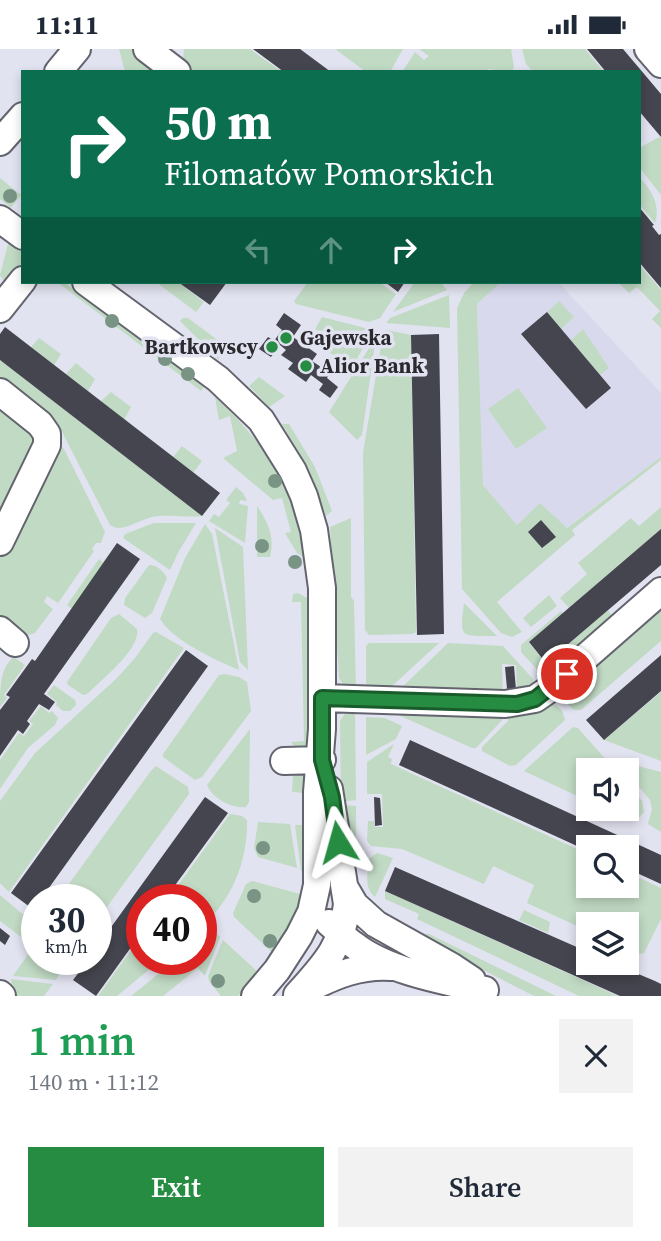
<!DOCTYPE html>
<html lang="en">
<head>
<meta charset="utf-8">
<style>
	body { margin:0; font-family:"Source Serif 4",serif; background:#f2f2f3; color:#1f2937; height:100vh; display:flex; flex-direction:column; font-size:26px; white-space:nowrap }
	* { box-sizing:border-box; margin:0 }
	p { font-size:23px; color:#747a83 }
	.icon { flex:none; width:38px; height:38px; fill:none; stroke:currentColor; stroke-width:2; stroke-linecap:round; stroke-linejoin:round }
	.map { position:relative; height:947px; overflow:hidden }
	.drawer { display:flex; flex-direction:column; background:#fff; flex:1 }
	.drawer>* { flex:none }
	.guide { position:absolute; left:21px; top:21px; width:620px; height:214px; border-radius:0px; box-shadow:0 4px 10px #0003; background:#0b6e4f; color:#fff; overflow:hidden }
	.controls { position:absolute; left:576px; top:709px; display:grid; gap:14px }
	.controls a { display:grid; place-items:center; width:63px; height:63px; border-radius:0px; background:#fff; box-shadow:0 4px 10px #0003; font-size:35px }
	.speed { position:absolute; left:21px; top:835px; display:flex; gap:14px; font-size:35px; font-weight:700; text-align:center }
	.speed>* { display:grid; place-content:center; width:91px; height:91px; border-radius:50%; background:#fff; box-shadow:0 4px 10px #0003; line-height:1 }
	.speed small { font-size:18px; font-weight:400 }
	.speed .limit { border:10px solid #d22; background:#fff; color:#111 }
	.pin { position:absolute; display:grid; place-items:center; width:60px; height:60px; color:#fff; margin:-30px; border:4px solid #fff; border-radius:50%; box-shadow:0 2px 7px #0007 }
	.me { position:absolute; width:77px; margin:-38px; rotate:352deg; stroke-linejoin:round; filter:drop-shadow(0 0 5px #0008) }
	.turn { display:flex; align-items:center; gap:24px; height:147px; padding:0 28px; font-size:32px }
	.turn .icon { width:91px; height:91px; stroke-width:2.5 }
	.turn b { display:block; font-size:49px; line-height:60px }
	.lanes { display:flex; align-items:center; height:66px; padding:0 28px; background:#0003; justify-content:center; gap:35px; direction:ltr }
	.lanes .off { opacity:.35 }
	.round { display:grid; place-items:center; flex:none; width:74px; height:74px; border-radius:0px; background:#f2f2f3 }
	.summary { display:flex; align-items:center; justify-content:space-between; height:119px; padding:0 28px }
	h1 { font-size:42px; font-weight:600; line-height:52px; color:#1e9e55 }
	.action { display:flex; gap:14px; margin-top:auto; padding:14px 28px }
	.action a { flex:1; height:80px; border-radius:0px; background:#268c41; color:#fff; font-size:28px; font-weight:600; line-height:80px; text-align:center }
	.action a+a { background:#f2f2f3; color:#1f2937 }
	.status { display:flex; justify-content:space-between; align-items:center; height:49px; padding:0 35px; background:#fff; direction:ltr }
	.status svg { height:19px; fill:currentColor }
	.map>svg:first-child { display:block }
</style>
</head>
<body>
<div class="status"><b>11:11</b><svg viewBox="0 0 49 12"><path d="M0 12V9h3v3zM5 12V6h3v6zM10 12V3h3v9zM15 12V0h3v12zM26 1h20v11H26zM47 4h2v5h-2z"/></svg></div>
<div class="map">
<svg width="661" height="947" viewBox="0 0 661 947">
	<rect width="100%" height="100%" fill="#e2e3f0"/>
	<path fill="#d8d9ed" d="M501 233H558L661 344V408L566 479 517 476 483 436 477 255Z"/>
	<path fill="#c1dac4" d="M119 0H136L166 23H125Z
		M184 0H250L282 23H186L182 20Z
		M335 0H403L390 23H366Z
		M419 0H511L514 18 512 23 488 20 487 23H402L415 3 424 11 429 7Z
		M522 0H585L604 23H533L526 15Z
		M659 88 661 89V146L639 118V99Z
		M639 128C651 140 661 156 655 174L639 155Z
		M0 129 21 146 11 159 0 150Z
		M9 191 23 203 22 213 5 234 0 226Z
		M639 215 661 241V279L652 270 660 262 637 238 629 244 618 233H639Z
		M57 233H64L204 338 201 342Z
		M156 233H178L204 253 196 263Z
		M308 233H379L396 245 380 269 369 273 296 255 294 252Z
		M415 233H440L447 241 393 263Z
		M474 233H501L477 255 483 436 517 476 540 454 567 479 661 408V411L572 481 575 486 497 553 522 583 512 588 501 584 462 540 457 259 464 244Z
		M449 246 450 279 386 274 390 269Z
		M559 252 574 268 561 280 547 263Z
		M322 268 373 281 348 326 329 311 333 306 318 294 322 286 315 280Z
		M183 269H188L219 292V311L180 272Z
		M583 280 609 319 600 326 571 291Z
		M387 281 411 286 416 583 412 585 369 586 365 581 363 403 383 285Z
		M376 288 362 386 357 391 329 363Z
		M39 289 61 305 54 316 31 298Z
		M0 311 202 467C186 469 168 465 152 468 138 471 122 485 110 476L61 381 0 334Z
		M76 314 95 330 88 342 66 325Z
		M259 328 285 347 269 358 249 337Z
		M518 339 547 379 516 400 488 360Z
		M111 343 131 358 124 371 101 352Z
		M215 348C267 396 294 440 307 510L297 504 285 484 291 483 282 449 273 451 223 409 237 402 230 367 219 371Z
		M0 358 37 388 0 475Z
		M282 375H289L315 418 332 462 326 467 309 420Z
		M58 393 64 400 105 483 101 494H96L92 500 94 502 58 554 47 547 44 553 53 560 35 584 25 587 0 572V508Z
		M182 397 202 412 193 424 173 408Z
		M236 438 243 444 247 452 240 451 239 455 248 457 245 494 209 472 214 465 219 468 230 454 226 451Z
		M257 457C268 473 275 488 270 508H257Z
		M661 458V480L569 559 560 549 587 525 578 514 631 469 639 477Z
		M351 469V548L354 552 356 642 344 637 339 629 330 478Z
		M154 474H196L179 502 170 521 123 489 125 485Z
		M205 475 212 485 239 621C216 611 173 592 160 570L185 509Z
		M215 479 243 498 248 621 240 613Z
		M99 510 104 514 72 560 67 556Z
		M149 516C157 516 164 522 167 529L152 564 145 569 124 556 125 549Z
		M298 544 309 550V700H296L291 693 304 692 301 553H292L293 545Z
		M549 546 557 557 531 578 523 569Z
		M464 554 497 587C461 587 459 591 464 554Z
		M608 561 613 569 571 606 565 598Z
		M661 561V592L581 661H574L561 648Z
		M561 562 563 564 529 594 546 614 557 605 564 612 545 626H542L521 603V596Z
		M119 565 137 580C141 600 101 631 87 645L83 646 68 636 67 633 111 569Z
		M156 583 184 599 9 843 0 834V752L35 704 117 629 135 609 153 584Z
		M369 594H439L391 638H369L366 634V597Z
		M448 594 503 597 533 630V636L517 643 516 616 502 615 503 646 396 644Z
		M14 608 25 616 4 646 7 649 0 658C0 640 0 618 14 608Z
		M224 625 239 628 247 633 251 662 202 728 195 731 163 708V705L219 626Z
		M54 636 75 651 76 656 70 662H63L56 656 57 653 47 645Z
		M661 643V712L604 691Z
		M550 652 562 661 565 671 516 716 510 717 482 702V698L508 672 509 663Z
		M41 657 49 664 52 662 58 669 55 676 28 699 0 740V711L19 684 24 687 33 675 29 672Z
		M385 660 506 667 476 699H472Z
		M355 661 356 751 341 753 340 672 347 662Z
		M366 668 385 669 402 677 396 690 366 706Z
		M573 678 578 679 615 721H588V752L524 722Z
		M250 680 249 753 246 758C232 760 212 749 207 736Z
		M394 695 388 708 392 710 391 715 588 805V836H626L627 823 661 839V870L644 904 639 905 627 899 626 875H588V882L527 854 534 836 493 817 484 835 402 800 371 797 367 792 368 772H374L375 778H383L382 745H367V713Z
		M614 711 661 723V783L648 775 652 760 650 751 627 724 626 721H623Z
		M156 717 188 738 189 745 96 873V850H58L150 723Z
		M307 721 306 824 301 822 295 776H303L305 744 292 743 293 726 295 723Z
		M627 734 642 752 644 763 636 772 604 760H626Z
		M342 756 356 757V828Z
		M230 765 242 767 247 771C248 811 232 852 201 878V850H168Z
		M258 773 290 775 297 819 258 808 254 799Z
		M377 804 393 809 375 848C363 837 368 825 369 810Z
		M252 832 304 846 303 861 277 908 234 868 233 864 246 835Z
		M385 842 618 947H579L417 870 419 865 385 850Z
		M0 846 32 873 21 888 0 872Z
		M524 861 550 873 548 884 519 871Z
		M216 884 220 888 205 927 198 919 163 947H131L177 910H201V891Z
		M424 885H429L556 947H534L421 889Z
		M142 886V910H162L117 947H98Z
		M223 891 260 925 238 947H221L209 932 208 927Z
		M31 901 37 906V910H43L61 923 56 931 13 927Z
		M11 930 53 935 44 947H13Z"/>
	<path fill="#45454f" d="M253 0H300L331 23H284Z
		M587 0H623L661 45V88L639 62V23H606Z
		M639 158 654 176 652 177 659 186 661 185V239L639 213Z
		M178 233H227L210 256Z
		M385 233H405L398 243Z
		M547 263 611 339 586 360 521 285Z
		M284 264 301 276 293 288 317 305 312 312 330 324 327 329 338 338 330 349 319 341 323 335 311 326 306 333 288 320 293 314 281 306 286 301 280 296 271 308 259 300 268 288 274 292 282 281 276 276Z
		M5 278 220 444 202 467 0 311V285Z
		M439 285 444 585 417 586 411 286Z
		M541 471 556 488 542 499 528 483Z
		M661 480V516L546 614 529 593Z
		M117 494 140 510 44 645 55 653 49 661 39 655 27 672 30 675 23 685 18 681 0 707V661L10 648 6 646 32 610 35 612Z
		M186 601 208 617 41 850H37L34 861 11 844Z
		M661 606V642L604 691 586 671Z
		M514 617 516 641 507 640 505 618Z
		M410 691 661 806V835L626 819V798H588V802L399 716Z
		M205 748 228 764 165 850H142V883L96 947 73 931 89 910H96V899Z
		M374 748 380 749 382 776 375 777Z
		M395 818 588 903V914H612L655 932 661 935V947H620L385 842Z
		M0 879 10 887 5 896 0 892Z"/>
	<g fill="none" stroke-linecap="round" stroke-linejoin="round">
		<defs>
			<path id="minor" d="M147 0 177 23
				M648 0 661 15
				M58 23 77 0
				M0 93 23 67
				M0 170 23 187
				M86 233 218 330 261 371 293 422 304 447 314 481 322 539V680L317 743V836L311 863 299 887 277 921 255 947
				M0 260 23 231
				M0 343 40 375 47 385V396L0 493
				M0 581 15 594
				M322 649 505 655 535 650 548 641 661 542
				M284 712 322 711
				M345 839 355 856 376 875 451 917 472 931
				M329 874C337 881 345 890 354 896 387 922 444 932 485 941
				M308 940C336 926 360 916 391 918
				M0 945 2 947
				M297 946C324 916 343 897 347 855L329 740"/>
		</defs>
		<use href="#minor" stroke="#64646f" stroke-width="30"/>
		<use href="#minor" stroke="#fff" stroke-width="26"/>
	</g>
	<g fill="#799384">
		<circle cx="10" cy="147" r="7"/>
		<circle cx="112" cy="272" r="7"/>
		<circle cx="165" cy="310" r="7"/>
		<circle cx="188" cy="325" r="7"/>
		<circle cx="275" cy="432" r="7"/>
		<circle cx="262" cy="497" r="7"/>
		<circle cx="295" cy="513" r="7"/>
		<circle cx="263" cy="799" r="7"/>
		<circle cx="254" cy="847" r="7"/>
		<circle cx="270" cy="892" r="7"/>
		<circle cx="218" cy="932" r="7"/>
	</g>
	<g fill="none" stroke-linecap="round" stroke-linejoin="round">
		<defs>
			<path id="route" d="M338 793 332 748 322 711V649L517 655 535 650 567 625"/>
		</defs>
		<use href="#route" stroke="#195b2a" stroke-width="18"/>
		<use href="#route" stroke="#268c41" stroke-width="12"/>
	</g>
	<g fill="#268c41" stroke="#e2e3f0" stroke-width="2.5">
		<circle cx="286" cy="289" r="7"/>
		<circle cx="272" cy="298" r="7"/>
		<circle cx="306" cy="317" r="7"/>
	</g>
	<g text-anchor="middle" stroke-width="7" stroke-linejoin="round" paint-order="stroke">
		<g font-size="21" font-weight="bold" fill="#29292e" stroke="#e2e3f0" text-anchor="start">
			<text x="300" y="296">Gajewska</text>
			<text x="258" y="305" text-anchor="end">Bartkowscy</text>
			<text x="320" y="324">Alior Bank</text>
		</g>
	</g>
</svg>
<div class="controls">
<a><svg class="icon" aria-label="sound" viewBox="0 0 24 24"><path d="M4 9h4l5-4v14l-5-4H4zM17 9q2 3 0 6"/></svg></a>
<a><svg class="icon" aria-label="search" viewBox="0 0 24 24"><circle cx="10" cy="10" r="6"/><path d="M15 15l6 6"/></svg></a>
<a><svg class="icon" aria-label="layers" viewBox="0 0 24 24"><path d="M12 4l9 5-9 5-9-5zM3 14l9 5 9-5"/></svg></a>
</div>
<div class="speed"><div>30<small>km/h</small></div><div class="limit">40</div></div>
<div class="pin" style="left:567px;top:625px;background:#d93025"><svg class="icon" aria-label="arrive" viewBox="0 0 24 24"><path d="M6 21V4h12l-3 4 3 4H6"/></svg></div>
<svg class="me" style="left:338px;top:793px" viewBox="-20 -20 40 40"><path d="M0-17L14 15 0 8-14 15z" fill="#268c41" stroke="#fff" stroke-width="4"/></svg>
<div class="guide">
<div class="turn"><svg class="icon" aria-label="right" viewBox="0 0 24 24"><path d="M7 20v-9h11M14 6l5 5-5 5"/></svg><div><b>50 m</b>Filomatów Pomorskich</div></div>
<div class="lanes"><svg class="icon off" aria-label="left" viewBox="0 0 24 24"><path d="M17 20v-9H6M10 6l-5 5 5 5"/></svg><svg class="icon off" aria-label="ahead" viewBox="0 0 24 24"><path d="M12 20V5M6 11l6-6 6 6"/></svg><svg class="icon" aria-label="right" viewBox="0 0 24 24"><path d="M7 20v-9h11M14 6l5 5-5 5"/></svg></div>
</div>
</div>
<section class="drawer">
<div class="summary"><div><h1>1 min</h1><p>140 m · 11:12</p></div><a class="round"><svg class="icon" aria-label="close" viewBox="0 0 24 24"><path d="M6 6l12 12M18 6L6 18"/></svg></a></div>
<div class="action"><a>Exit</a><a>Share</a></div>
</section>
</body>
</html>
